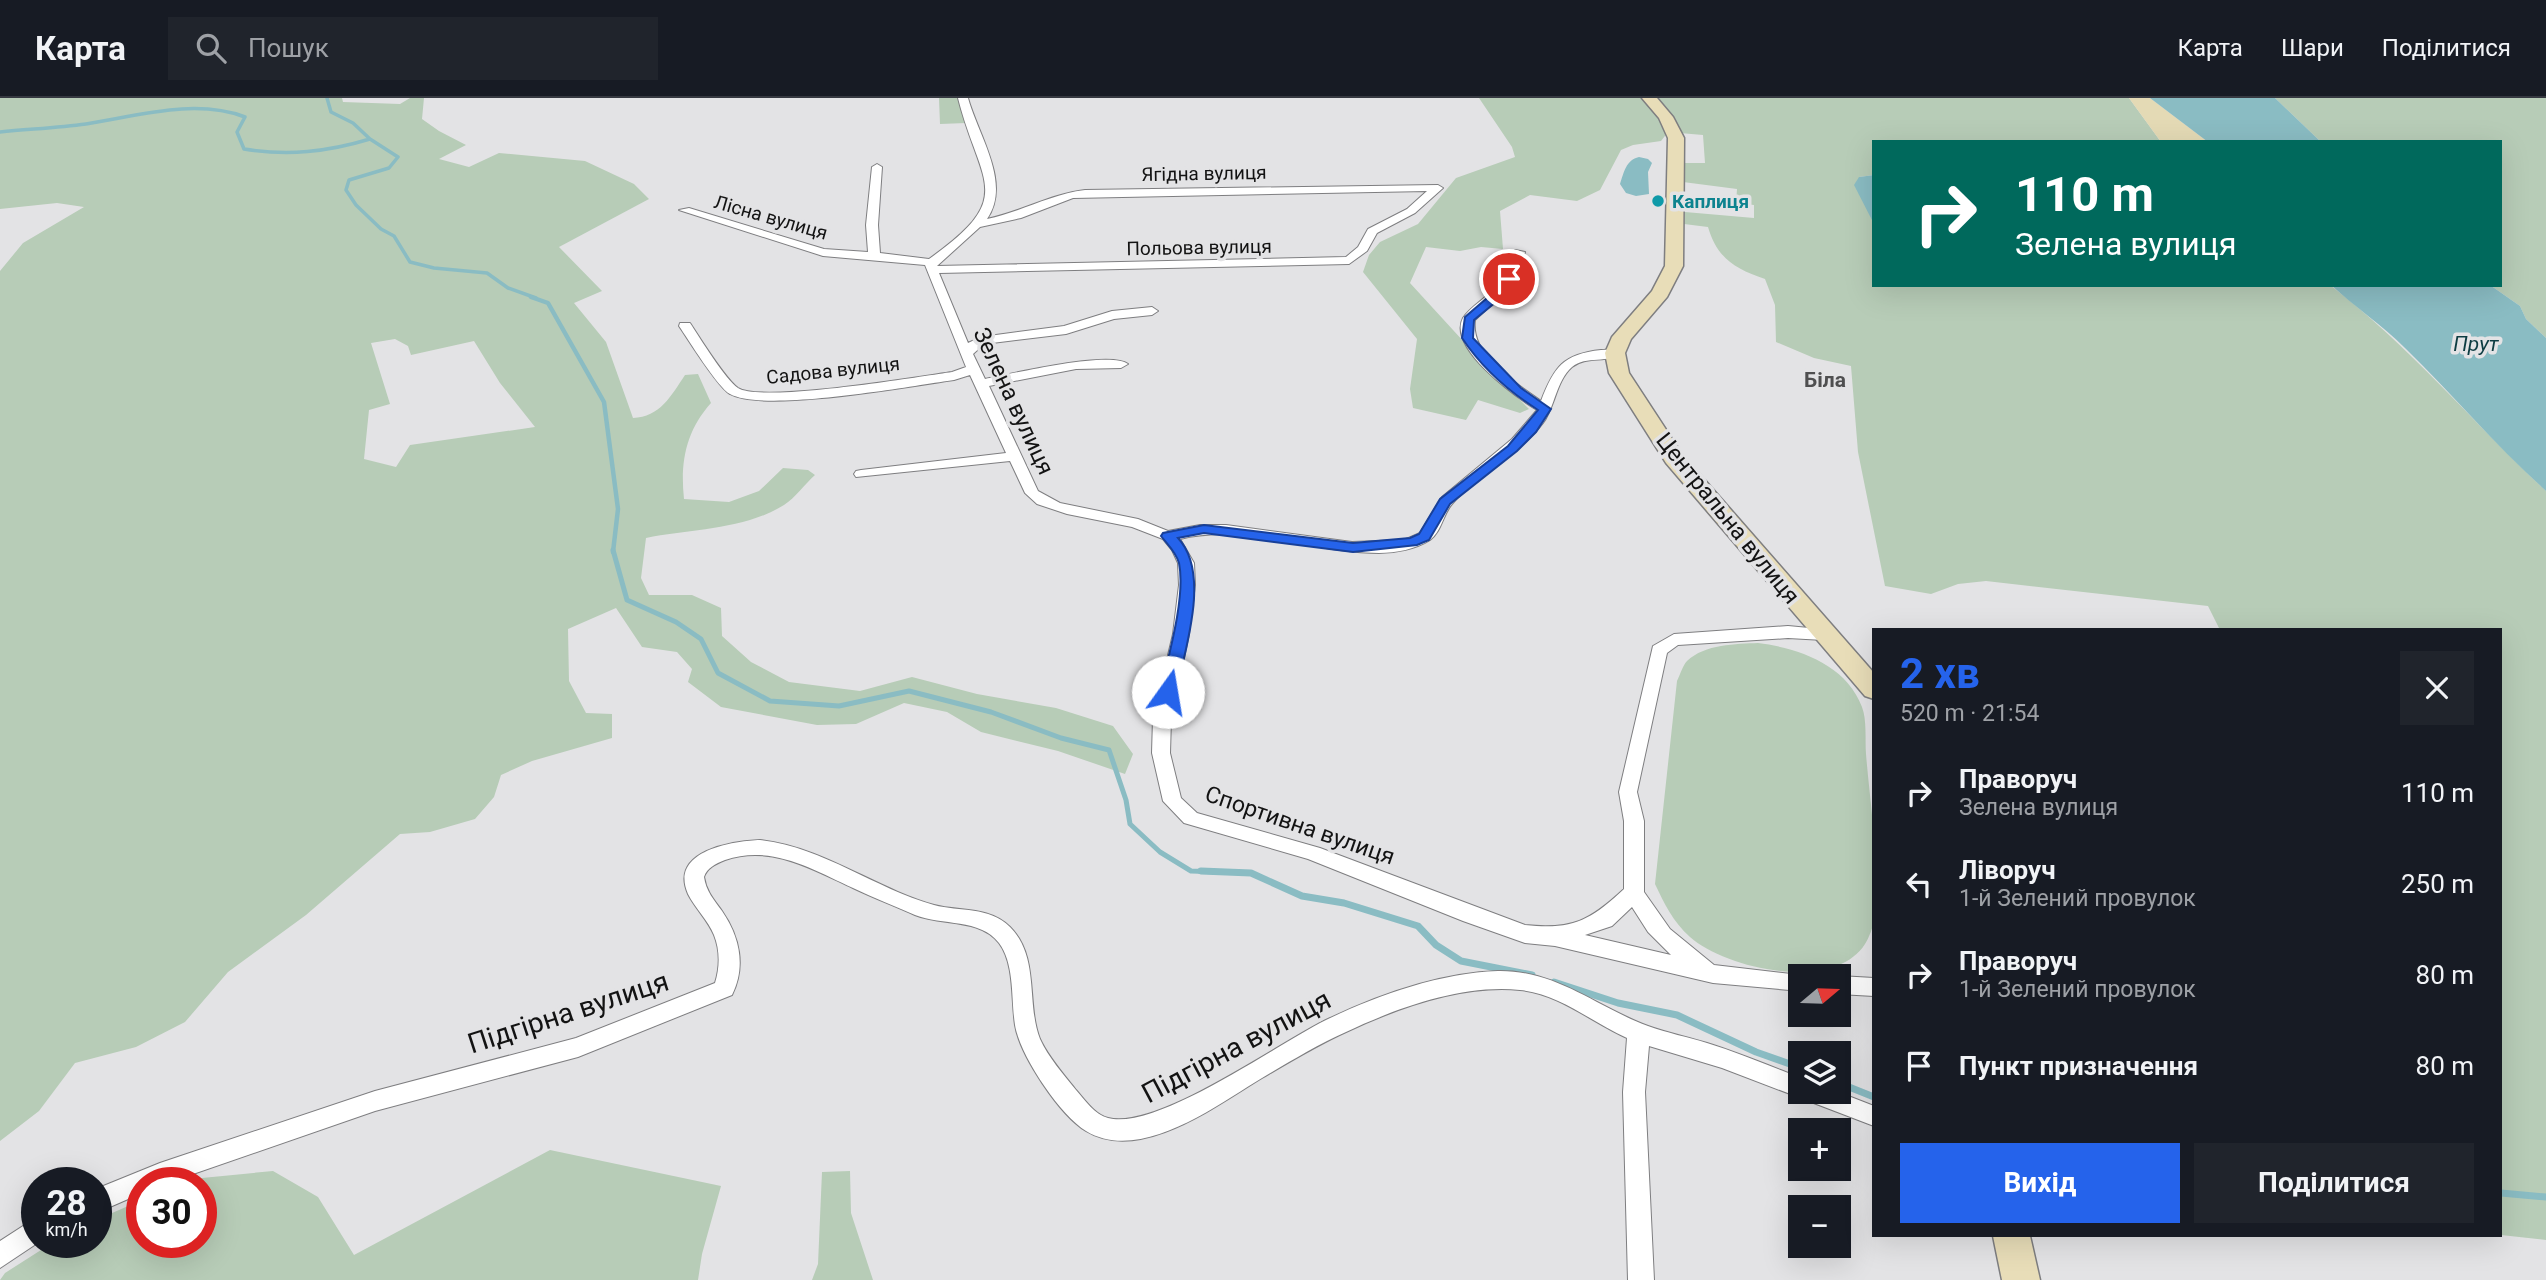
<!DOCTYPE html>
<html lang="uk">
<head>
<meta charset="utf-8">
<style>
	body { margin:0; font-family:Roboto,sans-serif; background:#20242c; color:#f1f3f6; height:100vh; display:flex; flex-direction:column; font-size:26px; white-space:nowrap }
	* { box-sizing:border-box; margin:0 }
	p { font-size:23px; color:#9ea1a6 }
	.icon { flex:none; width:38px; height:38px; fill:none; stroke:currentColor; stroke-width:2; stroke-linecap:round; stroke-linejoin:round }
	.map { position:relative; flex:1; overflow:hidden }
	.panel { position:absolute; left:1872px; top:530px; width:630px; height:609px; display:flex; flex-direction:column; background:#171b24; border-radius:0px; box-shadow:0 7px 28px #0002 }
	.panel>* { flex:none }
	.guide { position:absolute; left:1872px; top:42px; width:630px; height:147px; border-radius:0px; box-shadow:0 7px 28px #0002; background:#00695c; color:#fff; overflow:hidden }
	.needle { width:46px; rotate:71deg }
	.controls { position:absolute; left:1788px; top:866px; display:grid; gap:14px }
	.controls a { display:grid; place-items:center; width:63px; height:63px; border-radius:0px; background:#171b24; box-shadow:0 7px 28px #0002; font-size:35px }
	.speed { position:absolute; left:21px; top:1069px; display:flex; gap:14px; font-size:35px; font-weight:700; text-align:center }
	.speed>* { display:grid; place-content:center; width:91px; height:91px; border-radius:50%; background:#171b24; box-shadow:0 7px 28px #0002; line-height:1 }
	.speed small { font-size:18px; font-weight:400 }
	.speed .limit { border:10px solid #d22; background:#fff; color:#111 }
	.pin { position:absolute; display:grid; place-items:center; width:60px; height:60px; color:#fff; margin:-30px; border:4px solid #fff; border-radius:50%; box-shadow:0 2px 7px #0007 }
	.me { position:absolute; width:77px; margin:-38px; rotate:13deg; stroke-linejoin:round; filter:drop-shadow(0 0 5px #0008) }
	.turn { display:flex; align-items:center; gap:24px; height:147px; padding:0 28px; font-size:32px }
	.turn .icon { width:91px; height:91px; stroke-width:2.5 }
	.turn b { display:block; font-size:49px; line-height:60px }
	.round { display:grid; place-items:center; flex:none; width:74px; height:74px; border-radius:0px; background:#20242c }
	.summary { display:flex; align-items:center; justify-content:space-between; height:119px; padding:0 28px }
	h1 { font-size:42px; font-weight:700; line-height:52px; color:#2563eb }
	.action { display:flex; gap:14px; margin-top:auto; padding:14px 28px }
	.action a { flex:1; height:80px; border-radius:0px; background:#2563eb; color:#fff; font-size:28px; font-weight:700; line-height:80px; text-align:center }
	.action a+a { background:#20242c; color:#f1f3f6 }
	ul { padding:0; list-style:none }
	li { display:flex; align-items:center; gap:21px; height:91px; padding:0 28px }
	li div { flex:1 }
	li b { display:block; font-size:26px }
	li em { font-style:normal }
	header { display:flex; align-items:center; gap:42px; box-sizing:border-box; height:98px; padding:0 35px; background:#171b24; border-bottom:2px solid #363941 }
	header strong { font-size:33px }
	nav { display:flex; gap:38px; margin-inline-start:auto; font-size:24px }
	.search { width:490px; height:63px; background:#20242c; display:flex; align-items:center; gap:18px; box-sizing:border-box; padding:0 24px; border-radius:0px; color:#9ea1a6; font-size:26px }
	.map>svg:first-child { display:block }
</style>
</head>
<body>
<header>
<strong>Карта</strong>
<div class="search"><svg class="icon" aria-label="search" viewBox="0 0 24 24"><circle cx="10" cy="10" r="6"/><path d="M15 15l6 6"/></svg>Пошук</div>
<nav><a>Карта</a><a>Шари</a><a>Поділитися</a></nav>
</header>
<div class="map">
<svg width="2546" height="1182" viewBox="0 0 2546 1182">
	<rect width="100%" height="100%" fill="#e3e3e5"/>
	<path fill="#b7ccb7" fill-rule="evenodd" d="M0 0H342L343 4 400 6 410 0H424L422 21 439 33 466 47 439 61 469 69 499 55 585 63 634 86 649 101 559 149 602 193 574 205 606 244 633 320C660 319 671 298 685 277L698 276 711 305C686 333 680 364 684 401L729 404 759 393 783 370 808 372 815 377C805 386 795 400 784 407 744 432 691 431 646 440L641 480 649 497H692L721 510 722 538 751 564 789 584 860 593 912 579 977 596 1056 610 1113 628 1133 656 1125 676 1058 653 981 634 947 614 904 605 856 626 817 627 721 609 688 584 692 571 677 554 642 549 616 510 568 531 569 583 586 615 612 616V640L532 663 501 677 494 699 475 721 430 734 400 736 306 817 228 874 185 924 136 949 75 965 39 1013 0 1043V173L23 145 84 109 57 105 0 111ZM395 241 408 248 411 257 474 243 500 285 535 329 410 347 396 369 364 361 369 312 390 306 371 245Z
		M939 0H961L966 25 940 26Z
		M1479 0H2129L2161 44H1874V77L1859 79 1874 126V187H2330C2410 248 2473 325 2546 393V1142L2501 1137V532H2220L2208 508 1986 483 1958 486 1931 496 1885 488 1858 354 1851 268 1814 260 1776 244 1775 207 1765 181C1735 171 1717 160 1708 129L1684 126 1685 114 1754 120V107L1736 105 1737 91 1683 84 1682 65H1705L1703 37 1668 34 1661 43 1633 47 1621 52 1600 92 1577 103 1530 97 1500 113 1503 151 1481 149 1460 153 1426 149 1410 185 1486 268 1529 311 1520 315 1478 302 1466 322 1413 310 1410 291 1417 241 1363 174 1369 157 1380 144 1418 126 1456 80 1515 59 1512 49Z
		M2275 0H2546V240L2526 221 2520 208 2490 187H2501V44H2321Z
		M1758 545C1798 550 1846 566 1862 609 1867 622 1865 642 1866 656 1870 706 1881 774 1874 822 1873 829 1869 840 1865 846 1834 895 1726 871 1690 839 1673 824 1664 805 1655 786L1677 583C1680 577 1683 567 1687 563 1705 546 1736 546 1758 545Z
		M550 1052 721 1088 702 1156 698 1182H0L5 1175 52 1145 96 1144V1122L142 1102V1144H201V1085H189L202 1080 273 1073 318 1099 354 1157Z
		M850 1073 851 1115 873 1182H812L818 1166 822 1074Z"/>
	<path fill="#e4dab5" d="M2129 0H2150L2208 44H2161Z"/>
	<path fill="#8abcc3" d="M2150 0H2275L2321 44H2208Z
		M1639 59 1648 61 1652 65 1648 74 1649 96 1636 98 1626 95 1620 86C1624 74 1626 62 1639 59Z
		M1874 77V126L1854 87 1859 79Z
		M2331 187H2490L2520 208 2526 221 2546 240V393C2496 348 2453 297 2405 250 2382 227 2355 209 2331 187Z"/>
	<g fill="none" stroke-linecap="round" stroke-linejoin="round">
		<path stroke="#8abcc3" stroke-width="3.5" d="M327 0 331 14 353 25 370 41
			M0 34C29 31 57 30 86 26 137 18 195 0 245 19L237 34 244 51C288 58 327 54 370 41L398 59 389 70 349 82 346 92 356 107 381 131 394 138 410 164 434 170 487 175 508 190 536 200"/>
		<path stroke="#8abcc3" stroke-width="4.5" d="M531 199 548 205 604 304 618 411 613 454"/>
		<path stroke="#8abcc3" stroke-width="5" d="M613 452 627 502 676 524 701 541 718 575 770 603 839 608 909 593 991 614 1061 640 1109 652 1126 702 1130 726 1160 754 1191 773 1251 775"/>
		<path stroke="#8abcc3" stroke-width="7" d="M1201 773 1251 775 1302 798 1344 805 1418 828 1436 847 1461 863 1532 877
			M1554 884 1618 905 1677 917 1756 954 1801 970
			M1839 985 1874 999
			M2501 1095 2546 1099"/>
		<defs>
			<path id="minor" d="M958 0H968C978 37 1012 85 987 121 1021 114 1051 96 1085 92L1438 87 1443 90 1415 115 1377 135 1367 153 1349 166 939 175 968 245 981 239 1064 228 1112 213 1152 209 1158 213 1152 217 1114 221 1066 236 984 246 973 256 985 281C1011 276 1110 252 1128 266L1121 270 1076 271 989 288 1038 393 1060 405 1138 421 1168 433 1200 427H1226L1352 444 1404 442 1420 435 1442 399 1512 341 1537 312C1516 299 1447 250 1463 220 1470 209 1486 200 1495 190 1505 178 1508 165 1515 152L1525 154C1516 183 1497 202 1475 222 1470 258 1516 285 1541 303 1554 269 1563 256 1601 252 1609 252 1615 250 1622 255 1609 266 1586 257 1572 269 1556 283 1555 309 1543 325 1518 358 1478 375 1452 406 1443 416 1442 433 1430 442 1416 451 1396 455 1379 455 1313 455 1244 425 1180 441L1194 465 1195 487 1189 536 1171 621 1170 655 1181 700 1197 715 1320 750 1525 827C1572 832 1590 823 1624 791V723L1619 694 1653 548 1674 536 1788 528 1830 532 1832 536 1824 542 1788 540 1678 547 1667 555 1637 694 1644 723V794L1670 831 1714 867 1809 878H1801V893L1713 885 1555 848 1525 845 1463 823 1308 761 1184 725 1163 703 1152 655 1153 621 1173 536 1179 487 1178 465 1172 452 1163 441 1132 429 1067 416 1037 406 1025 395 1010 363 856 379 854 376 856 373 861 372 1006 355 970 277 954 282C911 288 764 315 730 296 718 290 688 241 679 228L680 225H690C700 240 725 281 738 290 761 305 917 279 952 274L966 269 925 167 823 158 679 112 689 110 824 151 868 154 866 127 872 69 877 66 882 69 878 127 880 155 929 161C1018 98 980 87 958 0ZM1427 93 1407 111 1368 131 1358 149 1346 159 937 168 980 129 1021 120 1073 100ZM1632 809 1648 834 1671 857 1585 837 1612 828Z
				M760 742C823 749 874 790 934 807 960 814 989 808 1010 829 1040 859 1026 905 1040 941 1048 959 1064 977 1076 992 1085 1002 1095 1017 1108 1020 1157 1033 1277 946 1326 922 1378 897 1440 875 1498 873 1557 872 1596 909 1648 928 1667 935 1688 939 1707 945 1739 955 1770 968 1801 980V994H1838L1874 1008V1028L1722 970 1649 948 1645 994 1654 1182H1628L1623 994 1627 940C1591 924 1560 896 1520 892 1462 886 1397 910 1346 934 1317 947 1289 964 1262 980 1217 1007 1140 1066 1086 1033 1060 1017 1020 958 1015 927 1011 902 1015 866 999 845 980 820 942 828 915 817 895 808 874 800 853 790 812 771 771 746 725 762 715 766 707 770 704 779 706 793 714 802 722 813 740 839 746 869 732 897L578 959 375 1013 167 1085H142V1095L96 1115V1091L160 1065 375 993 576 940 715 885C720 869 720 852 714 837 708 822 695 810 688 796 669 753 732 743 760 742Z
				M1837 878H1839L1874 880V898L1839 896Z
				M37 1119V1144H39L0 1170V1143Z"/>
			<path id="secondary" d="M1642 0H1657L1673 19 1684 40 1683 168 1667 199 1631 241 1625 255 1629 275 1682 356 1874 575V601L1865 598 1666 365 1609 275 1605 255 1612 239 1652 193 1665 168 1668 40 1659 20Z
				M1993 1138H2030L2040 1182H2002Z"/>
		</defs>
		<use href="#minor" stroke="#7e7e80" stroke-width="2"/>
		<use href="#secondary" stroke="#7e7e80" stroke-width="3"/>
		<use href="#minor" fill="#fff" fill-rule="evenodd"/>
		<use href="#secondary" fill="#e8ddb8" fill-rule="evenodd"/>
	</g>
	<path fill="#2563eb" stroke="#184099" stroke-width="2" d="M1505 179 1514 181 1502 199 1474 222 1473 240 1521 290 1551 311 1536 334 1517 353 1450 406 1429 442 1417 447 1353 454 1204 435 1178 440C1211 475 1185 552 1176 594L1174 598H1163L1160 594C1168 560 1186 499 1179 465 1176 454 1168 447 1161 438L1163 435 1204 427 1353 445 1410 440 1419 436 1440 401 1508 348 1538 312C1508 293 1482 270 1462 240L1465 219 1494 194Z"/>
	<circle fill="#0f9aa8" stroke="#e3e3e5" stroke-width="2.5" cx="1658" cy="103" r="7"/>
	<g text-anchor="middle" stroke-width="7" stroke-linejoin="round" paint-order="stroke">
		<g font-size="19" fill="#131313" stroke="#e3e3e5">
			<text transform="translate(1204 75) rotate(-1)" y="7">Ягідна вулиця</text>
			<text transform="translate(771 119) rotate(16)" y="7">Лісна вулиця</text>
			<text transform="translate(1199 149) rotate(-1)" y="7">Польова вулиця</text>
			<text transform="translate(833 272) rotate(-6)" y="7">Садова вулиця</text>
		</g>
		<g font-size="19" font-weight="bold" fill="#0d838f" stroke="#e3e3e5" text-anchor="start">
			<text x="1672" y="110">Каплиця</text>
		</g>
		<g font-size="21" font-style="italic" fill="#0d3c42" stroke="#e3e3e5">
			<text x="2476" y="253">Прут</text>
		</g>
		<g font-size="21" font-weight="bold" fill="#4f4f50" stroke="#e3e3e5">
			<text x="1825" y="289">Біла</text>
		</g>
		<g font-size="23" fill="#131313" stroke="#e3e3e5">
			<text transform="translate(1014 303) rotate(65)" y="8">Зелена вулиця</text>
			<text transform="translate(1728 420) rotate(51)" y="8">Центральна вулиця</text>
			<text transform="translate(1300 727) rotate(19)" y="8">Спортивна вулиця</text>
		</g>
		<g font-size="28" fill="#131313" stroke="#e3e3e5">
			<text transform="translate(568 914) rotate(-18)" y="10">Підгірна вулиця</text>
			<text transform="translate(1236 948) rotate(-28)" y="10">Підгірна вулиця</text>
		</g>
	</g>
</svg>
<div class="controls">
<a><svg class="needle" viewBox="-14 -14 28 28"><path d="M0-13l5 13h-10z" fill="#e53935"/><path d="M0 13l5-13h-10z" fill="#9ea1a6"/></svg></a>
<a><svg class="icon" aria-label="layers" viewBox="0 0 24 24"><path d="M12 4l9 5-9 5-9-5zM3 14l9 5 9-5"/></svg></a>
<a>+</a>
<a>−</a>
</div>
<div class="speed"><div>28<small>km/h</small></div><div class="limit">30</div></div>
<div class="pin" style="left:1509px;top:181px;background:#d93025"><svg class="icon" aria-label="arrive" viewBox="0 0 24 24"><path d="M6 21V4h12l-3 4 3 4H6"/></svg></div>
<svg class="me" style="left:1168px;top:594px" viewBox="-20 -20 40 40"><circle r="19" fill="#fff"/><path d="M0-13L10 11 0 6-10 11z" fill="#2563eb"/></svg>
<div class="guide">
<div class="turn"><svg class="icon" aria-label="right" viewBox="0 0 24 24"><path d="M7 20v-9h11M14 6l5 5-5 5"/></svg><div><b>110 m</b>Зелена вулиця</div></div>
</div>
<section class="panel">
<div class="summary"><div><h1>2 хв</h1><p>520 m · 21:54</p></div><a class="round"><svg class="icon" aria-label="close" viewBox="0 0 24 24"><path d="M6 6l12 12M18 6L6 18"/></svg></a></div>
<ul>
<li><svg class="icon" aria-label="right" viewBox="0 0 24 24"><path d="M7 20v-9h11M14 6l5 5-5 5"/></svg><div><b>Праворуч</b><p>Зелена вулиця</p></div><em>110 m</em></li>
<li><svg class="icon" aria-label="left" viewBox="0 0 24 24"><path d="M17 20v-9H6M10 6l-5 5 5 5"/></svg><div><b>Ліворуч</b><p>1-й Зелений провулок</p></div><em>250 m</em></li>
<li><svg class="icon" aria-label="right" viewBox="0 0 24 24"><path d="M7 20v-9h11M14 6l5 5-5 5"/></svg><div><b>Праворуч</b><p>1-й Зелений провулок</p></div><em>80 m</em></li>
<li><svg class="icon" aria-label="arrive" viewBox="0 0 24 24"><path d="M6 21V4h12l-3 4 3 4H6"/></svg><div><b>Пункт призначення</b></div><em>80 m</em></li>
</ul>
<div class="action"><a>Вихід</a><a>Поділитися</a></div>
</section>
</div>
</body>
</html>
